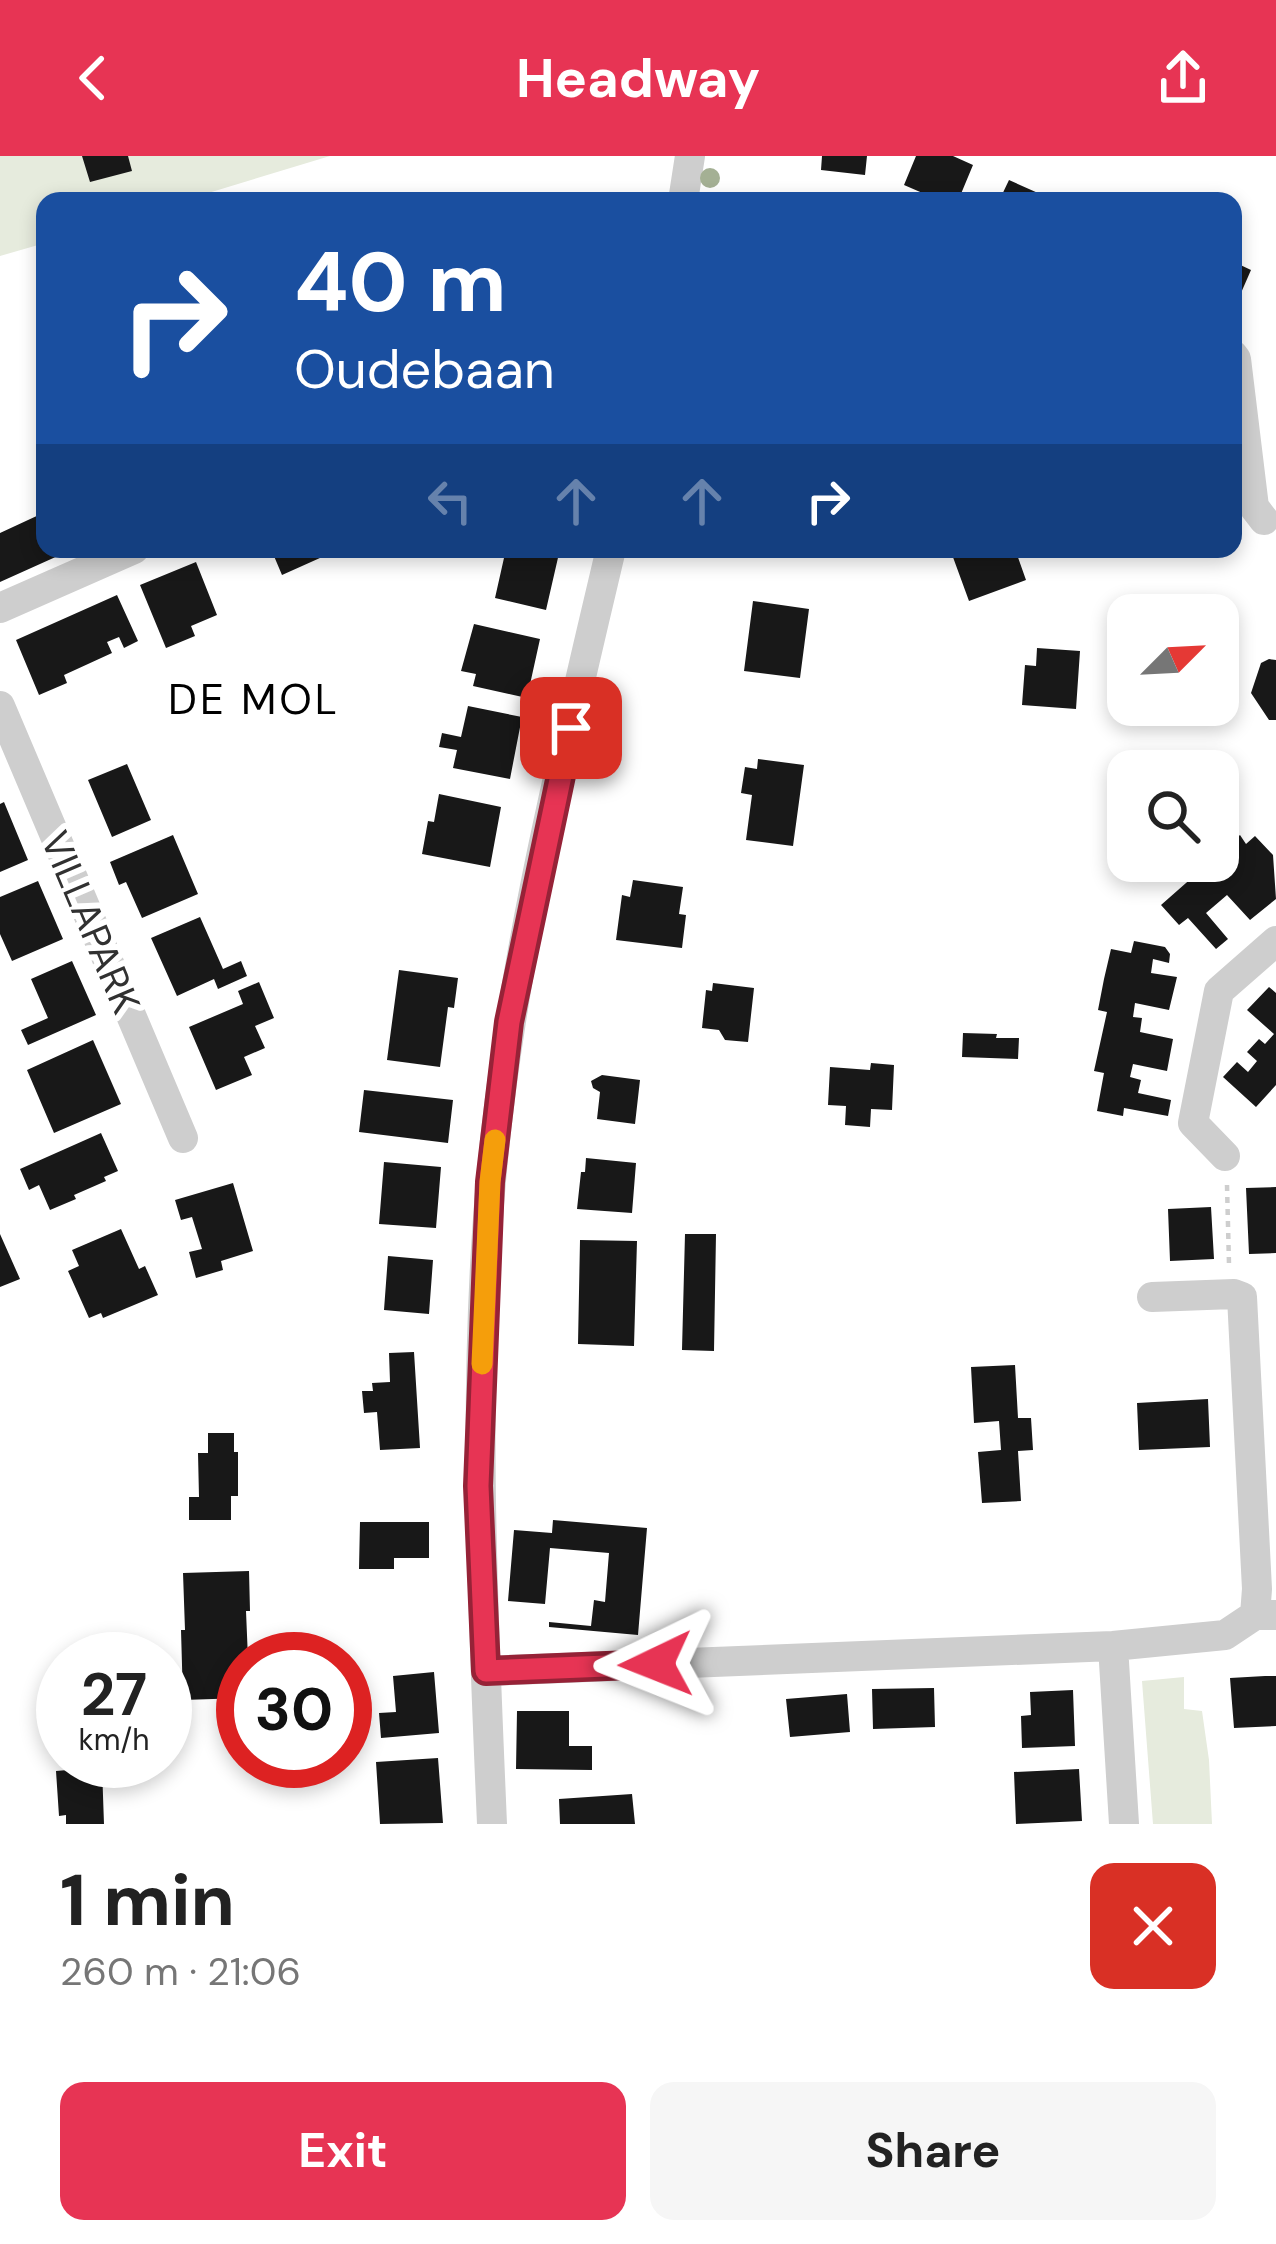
<!DOCTYPE html>
<html lang="en">
<head>
<meta charset="utf-8">
<style>
	body { margin:0; font-family:"DM Sans",sans-serif; background:#f6f6f6; color:#222; height:100vh; display:flex; flex-direction:column; font-size:45px; white-space:nowrap }
	* { box-sizing:border-box; margin:0 }
	p { font-size:39px; color:#767676 }
	.icon { flex:none; width:66px; height:66px; fill:none; stroke:currentColor; stroke-width:2; stroke-linecap:round; stroke-linejoin:round }
	.map { position:relative; height:1668px; overflow:hidden }
	.sheet { display:flex; flex-direction:column; background:#fff; flex:1 }
	.sheet>* { flex:none }
	.top-card { position:absolute; left:36px; top:36px; width:1206px; height:366px; border-radius:24px; box-shadow:0 6px 18px #0003; background:#1a4fa0; color:#fff; overflow:hidden }
	.needle { width:78px; rotate:66deg }
	.buttons { position:absolute; left:1107px; top:438px; display:grid; gap:24px }
	.buttons a { display:grid; place-items:center; width:132px; height:132px; border-radius:24px; background:#fff; box-shadow:0 6px 18px #0003; font-size:60px }
	.speed { position:absolute; left:36px; top:1476px; display:flex; gap:24px; font-size:60px; font-weight:700; text-align:center }
	.speed>* { display:grid; place-content:center; width:156px; height:156px; border-radius:50%; background:#fff; box-shadow:0 6px 18px #0003; line-height:1 }
	.speed small { font-size:30px; font-weight:400 }
	.speed .limit { border:18px solid #d22; background:#fff; color:#111 }
	.pin { position:absolute; display:grid; place-items:center; width:102px; height:102px; color:#fff; margin:-51px; border-radius:24px; box-shadow:0 6px 18px #0006 }
	.me { position:absolute; width:132px; margin:-66px; rotate:268deg; stroke-linejoin:round; filter:drop-shadow(0 0 9px #0008) }
	.turn { display:flex; align-items:center; gap:42px; height:252px; padding:0 60px; font-size:54px }
	.turn .icon { width:156px; height:156px; stroke-width:2.5 }
	.turn b { display:block; font-size:84px; line-height:102px }
	.lanes { display:flex; align-items:center; height:114px; padding:0 60px; background:#0003; justify-content:center; gap:60px; direction:ltr }
	.lanes .off { opacity:.35 }
	.round { display:grid; place-items:center; flex:none; width:126px; height:126px; border-radius:24px; background:#f6f6f6 }
	.summary { display:flex; align-items:center; justify-content:space-between; height:204px; padding:0 60px }
	h1 { font-size:72px; font-weight:700; line-height:90px }
	.button { display:flex; gap:24px; margin-top:auto; padding:24px 60px }
	.button a { flex:1; height:138px; border-radius:24px; background:#e73454; color:#fff; font-size:48px; font-weight:700; line-height:138px; text-align:center }
	.button a+a { background:#f6f6f6; color:#222 }
	header { display:flex; justify-content:space-between; align-items:center; height:156px; padding:0 60px; background:#e73454; color:#fff; font-size:54px; font-weight:700 }
	.map>svg:first-child { display:block }
</style>
</head>
<body>
<header><svg class="icon" aria-label="back" viewBox="0 0 24 24"><path d="M15 5l-7 7 7 7"/></svg>Headway<svg class="icon" aria-label="share" viewBox="0 0 24 24"><path d="M12 15V3M7 8l5-5 5 5M5 13v7h14v-7"/></svg></header>
<div class="map">
<svg width="1276" height="1668" viewBox="0 0 1276 1668">
	<rect width="100%" height="100%" fill="#fff"/>
	<path fill="#e6ebdd" d="M0 0H330L182 45H45V87L0 100Z
		M1184 1521V1553L1202 1555 1209 1604 1212 1668H1153L1142 1525Z"/>
	<path fill="#181818" d="M82 0H128L132 15 90 26Z
		M822 0H867L865 19 821 14Z
		M916 0H953L973 9 958 45H941L904 29Z
		M1009 24 1056 45H999Z
		M1233 89 1240 92 1234 106 1251 114 1237 146 1233 145Z
		M41 358 45 366V393H57L60 399 0 426V377Z
		M271 393H340L282 419Z
		M506 393H560L546 454 495 442Z
		M950 393H1015L1026 424 969 445Z
		M196 406 217 459 191 470 195 480 166 492 140 429Z
		M117 439 138 485 124 492 119 481 107 486 112 497 64 519 67 527 39 539 16 484Z
		M753 445 809 453 800 522 744 515Z
		M474 468 540 483 527 542 473 530 476 518 461 515Z
		M1037 492 1080 495 1076 553 1022 549 1025 509 1036 510Z
		M1269 503 1276 504V564H1269L1251 537 1261 507Z
		M468 550 522 561 510 623 453 612 457 594 439 591 442 577 461 581Z
		M758 603 804 609 793 690 746 684 752 639 741 637 745 611 757 613Z
		M127 608 151 664 112 681 88 624Z
		M439 638 501 651 490 711 422 698 428 665 434 666Z
		M4 646 28 704 0 716V648Z
		M173 679 198 738 142 762 126 726 119 729 110 706Z
		M1240 679 1246 688 1255 680 1273 699 1276 743 1250 764 1227 739 1206 757 1228 783 1216 793 1188 762 1179 769 1161 749 1211 705H1218V698Z
		M633 724 683 731 679 758 686 759 682 792 616 784 622 739 630 741Z
		M38 725 63 783 12 805 0 778V741Z
		M200 761 223 813 241 805 247 820 218 833 214 823 177 840 151 782Z
		M1134 785 1165 791 1170 798 1169 807 1153 803 1151 817 1177 821 1169 854 1135 847 1133 861 1142 862 1140 876 1173 883 1167 915 1133 908 1130 921 1141 924 1138 937 1171 944 1168 960 1124 952 1123 960 1097 955 1104 917 1094 915 1107 856 1098 854 1104 823 1111 793 1131 797Z
		M72 805 96 859 28 889 21 874 48 862 31 823Z
		M399 814 458 822 454 852 448 851 440 911 387 904Z
		M259 826 274 862 255 870 265 892 244 901 252 919 216 934 189 871 243 848 238 835Z
		M713 827 754 832 748 886 725 884 719 874 702 872 706 834 712 835Z
		M1269 831 1276 837V929L1256 951 1223 921 1237 906 1248 916 1257 905 1247 896 1259 883 1265 888 1274 878 1247 854Z
		M963 877 997 878 996 882H1019L1018 903 962 901Z
		M93 884 121 948 54 977 27 914Z
		M871 907 894 909 892 954 871 953 870 971 845 969 846 950 828 949 830 911 870 914Z
		M602 919 640 924 635 968 597 963 600 936 593 932 591 925Z
		M364 934 453 944 448 987 359 976Z
		M101 977 118 1015 104 1021 106 1025 74 1039 76 1043 50 1054 39 1029 29 1034 20 1013Z
		M586 1002 636 1007 632 1057 577 1053 581 1016H585Z
		M384 1006 441 1011 436 1072 379 1068Z
		M233 1027 253 1095 221 1105 223 1114 196 1122 189 1096 202 1093 192 1061 181 1064 175 1044Z
		M1276 1031V1097L1249 1098 1246 1032Z
		M1211 1051 1214 1103 1170 1105 1168 1053Z
		M121 1073 139 1113 145 1110 158 1139 103 1162 101 1157 89 1162 68 1115 79 1110 72 1094Z
		M0 1078 20 1123 0 1131Z
		M685 1078H716L714 1195 682 1194Z
		M580 1084 637 1085 634 1190 578 1188Z
		M388 1100 433 1104 429 1158 384 1154Z
		M414 1196 420 1292 380 1294 377 1256 364 1257 362 1235H373L372 1227 390 1226 389 1197Z
		M1015 1209 1018 1262H1031L1033 1294 1018 1295 1021 1345 982 1347 978 1296 1001 1294 999 1265 974 1267 971 1211Z
		M1208 1243 1210 1291 1139 1294 1137 1247Z
		M208 1277H234V1296H238V1340H231V1364H189V1341H199L198 1297H208Z
		M553 1364 647 1372 638 1479 549 1471V1466L591 1470 594 1444 605 1446 609 1397 550 1392 545 1448 508 1445 514 1374 552 1377Z
		M360 1366H429V1402H394V1413H359Z
		M249 1415 250 1455H246L248 1503H243V1542L183 1544 181 1474H185L183 1417Z
		M434 1516 439 1577 381 1582 379 1557 396 1556 393 1520Z
		M1265 1520H1276V1570L1234 1572 1230 1522Z
		M934 1532 935 1571 873 1573 872 1533Z
		M1073 1534 1075 1590 1022 1592 1021 1560 1031 1559 1030 1536Z
		M847 1538 850 1576 790 1581 786 1543Z
		M517 1555H569V1590H592V1614L516 1613Z
		M438 1602 443 1667 380 1668 376 1606Z
		M102 1611 104 1668H66V1659L59 1660 56 1615Z
		M1079 1613 1082 1665 1016 1668 1014 1616Z
		M632 1638 635 1668H560L559 1643Z"/>
	<g fill="none" stroke-linecap="round" stroke-linejoin="round">
		<path stroke="#cecece" stroke-width="4.5" stroke-dasharray="6 6" stroke-linecap="butt" d="M1227 1029 1229 1108"/>
		<path stroke="#cecece" stroke-width="30" d="M683 45 690 0
			M1233 199 1236 203 1254 351 1264 364
			M0 452 134 393
			M0 550 183 982
			M1225 1000 1193 967 1219 835 1276 785
			M1152 1141 1234 1138 1242 1141 1257 1433 1255 1459H1276
			M1113 1490 1124 1668
			M486 1515 1113 1490 1225 1479 1255 1459
			M492 1668C483 1454 472 1239 491 1025 510 811 562 601 611 393"/>
	</g>
	<circle fill="#a4b094" cx="710" cy="22" r="10"/>
	<g fill="none" stroke-linecap="round" stroke-linejoin="round">
		<defs>
			<path id="route" d="M571 572 509 866 490 1026 478 1330 486 1515 656 1508"/>
		</defs>
		<use href="#route" stroke="#962237" stroke-width="30"/>
		<use href="#route" stroke="#e73454" stroke-width="21"/>
		<path stroke="#f59e0b" stroke-width="21" d="M482 1208 490 1026 495 984"/>
	</g>
	<g text-anchor="middle" stroke-width="12" stroke-linejoin="round" paint-order="stroke">
		<g font-size="39" fill="#313131" stroke="#fff">
			<text transform="translate(91 766) rotate(67)" y="14">VILLAPARK</text>
		</g>
		<g font-size="42" letter-spacing="3" fill="#000" stroke="#fff">
			<text x="254" y="558">DE MOL</text>
		</g>
	</g>
</svg>
<div class="buttons">
<a><svg class="needle" viewBox="-14 -14 28 28"><path d="M0-13l5 13h-10z" fill="#e53935"/><path d="M0 13l5-13h-10z" fill="#767676"/></svg></a>
<a><svg class="icon" aria-label="search" viewBox="0 0 24 24"><circle cx="10" cy="10" r="6"/><path d="M15 15l6 6"/></svg></a>
</div>
<div class="speed"><div>27<small>km/h</small></div><div class="limit">30</div></div>
<div class="pin" style="left:571px;top:572px;background:#d93025"><svg class="icon" aria-label="arrive" viewBox="0 0 24 24"><path d="M6 21V4h12l-3 4 3 4H6"/></svg></div>
<svg class="me" style="left:656px;top:1508px" viewBox="-20 -20 40 40"><path d="M0-17L14 15 0 8-14 15z" fill="#e73454" stroke="#fff" stroke-width="4"/></svg>
<div class="top-card">
<div class="turn"><svg class="icon" aria-label="right" viewBox="0 0 24 24"><path d="M7 20v-9h11M14 6l5 5-5 5"/></svg><div><b>40 m</b>Oudebaan</div></div>
<div class="lanes"><svg class="icon off" aria-label="left" viewBox="0 0 24 24"><path d="M17 20v-9H6M10 6l-5 5 5 5"/></svg><svg class="icon off" aria-label="ahead" viewBox="0 0 24 24"><path d="M12 20V5M6 11l6-6 6 6"/></svg><svg class="icon off" aria-label="ahead" viewBox="0 0 24 24"><path d="M12 20V5M6 11l6-6 6 6"/></svg><svg class="icon" aria-label="right" viewBox="0 0 24 24"><path d="M7 20v-9h11M14 6l5 5-5 5"/></svg></div>
</div>
</div>
<section class="sheet">
<div class="summary"><div><h1>1 min</h1><p>260 m · 21:06</p></div><a class="round" style="background:#d93025;color:#fff"><svg class="icon" aria-label="close" viewBox="0 0 24 24"><path d="M6 6l12 12M18 6L6 18"/></svg></a></div>
<div class="button"><a>Exit</a><a>Share</a></div>
</section>
</body>
</html>
